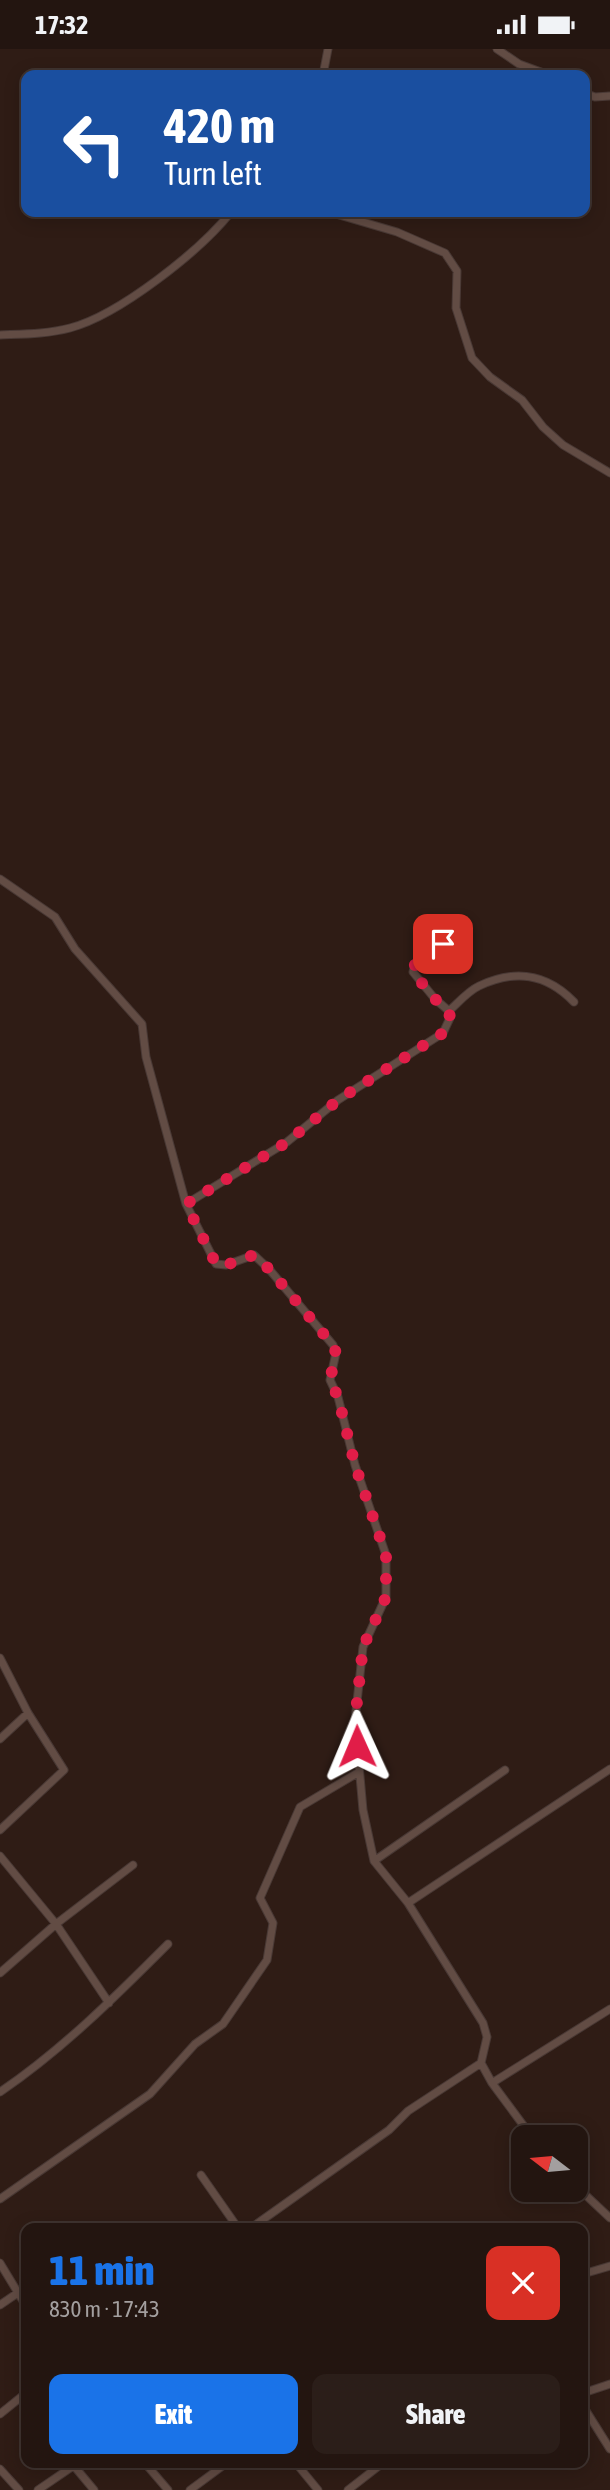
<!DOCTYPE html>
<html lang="en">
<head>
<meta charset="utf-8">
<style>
	body { margin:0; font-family:"Asap Condensed",sans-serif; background:#2b1e19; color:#f1f3f6; height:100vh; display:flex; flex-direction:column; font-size:26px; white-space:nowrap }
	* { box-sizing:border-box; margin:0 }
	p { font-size:23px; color:#a39f9f }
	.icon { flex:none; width:38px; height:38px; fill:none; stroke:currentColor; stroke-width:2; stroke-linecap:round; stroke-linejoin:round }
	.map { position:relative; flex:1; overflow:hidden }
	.sheet { position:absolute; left:21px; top:2174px; width:567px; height:245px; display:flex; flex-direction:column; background:#231510; border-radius:14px; box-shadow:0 4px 18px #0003,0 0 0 2px #403430 }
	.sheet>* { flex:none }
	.top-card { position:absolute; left:21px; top:21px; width:569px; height:147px; border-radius:14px; box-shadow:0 4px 18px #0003,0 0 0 2px #403430; background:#1a4fa0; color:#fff; overflow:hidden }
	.needle { width:46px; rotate:286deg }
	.fabs { position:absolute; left:511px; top:2076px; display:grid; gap:14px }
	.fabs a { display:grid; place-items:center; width:77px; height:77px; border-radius:14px; background:#231510; box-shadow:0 4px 18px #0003,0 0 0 2px #403430; font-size:35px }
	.pin { position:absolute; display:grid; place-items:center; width:60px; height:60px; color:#fff; margin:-30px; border-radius:14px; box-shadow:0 4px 10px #0006 }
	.me { position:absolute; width:77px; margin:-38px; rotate:359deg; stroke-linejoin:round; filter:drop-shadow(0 0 5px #0008) }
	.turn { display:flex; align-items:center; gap:24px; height:147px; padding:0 28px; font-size:32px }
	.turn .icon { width:91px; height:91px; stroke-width:2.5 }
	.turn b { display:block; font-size:49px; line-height:60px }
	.round { display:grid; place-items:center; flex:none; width:74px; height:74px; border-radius:14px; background:#2b1e19 }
	.summary { display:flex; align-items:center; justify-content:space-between; height:119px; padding:0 28px }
	h1 { font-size:42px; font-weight:800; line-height:52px; color:#1a73e8 }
	.cta { display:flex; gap:14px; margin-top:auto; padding:14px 28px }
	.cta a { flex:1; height:80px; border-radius:14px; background:#1a73e8; color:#fff; font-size:28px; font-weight:800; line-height:80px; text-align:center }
	.cta a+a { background:#2b1e19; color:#f1f3f6 }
	.status { display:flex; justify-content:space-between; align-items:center; height:49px; padding:0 35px; background:#231510; direction:ltr }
	.status svg { height:19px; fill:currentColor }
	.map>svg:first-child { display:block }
</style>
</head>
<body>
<div class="status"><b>17:32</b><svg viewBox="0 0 49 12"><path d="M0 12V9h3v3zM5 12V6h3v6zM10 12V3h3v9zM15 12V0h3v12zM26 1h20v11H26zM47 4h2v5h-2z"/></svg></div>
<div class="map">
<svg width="610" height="2441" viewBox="0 0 610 2441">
	<rect width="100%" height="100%" fill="#2f1c15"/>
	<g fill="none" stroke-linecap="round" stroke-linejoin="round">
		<defs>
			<path id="minor" d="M497 0 519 15 549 26
				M323 26 328 0
				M584 44 595 48 610 47
				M329 163 397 183 445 204 457 222 456 259 472 309 490 328 522 351 543 378 563 396 610 424
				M0 286C23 285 47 285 70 279 119 266 200 202 231 163
				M0 830 55 868 75 900 142 975 146 1008 186 1155 216 1215 226 1216 254 1206 269 1220 333 1296 336 1304 330 1331 338 1348 355 1416 386 1506V1548L363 1598 355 1671 363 1761 374 1812 408 1854 483 1974 487 1988 481 2014 492 2034 532 2088
				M443 895C429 901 415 907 413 923L435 950 449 962
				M186 1155 287 1093 338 1051 443 984 450 969 449 962C458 954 468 942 479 937 515 920 546 924 574 953
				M0 1609 28 1664 64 1721 0 1781
				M0 1690 28 1664
				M0 1807 56 1875 109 1954
				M374 1812 505 1721
				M408 1854 610 1720
				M0 1924 56 1875 133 1816
				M492 2034 610 1960
				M0 2043C62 2001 116 1947 168 1895
				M201 2126 238 2179
				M576 2137 610 2169
				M0 2150 150 2045 195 1995 223 1975 267 1911 273 1874 260 1849 300 1758 359 1723
				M251 2179 389 2081 408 2062 481 2014
				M0 2214 26 2257
				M583 2225 610 2217
				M0 2256 19 2243
				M583 2344 610 2335
				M583 2357 610 2400
				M0 2365 26 2344
				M144 2413 168 2441
				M295 2413 318 2441
				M74 2417 94 2441
				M0 2420 19 2441
				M38 2441 79 2413
				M190 2441 228 2413
				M348 2441 384 2413"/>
		</defs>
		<use href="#minor" stroke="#493935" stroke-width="9"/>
		<use href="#minor" stroke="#624c44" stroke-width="7"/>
	</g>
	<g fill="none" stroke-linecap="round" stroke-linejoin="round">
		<path stroke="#e11d48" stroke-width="12" stroke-dasharray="0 21.6" d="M357 1697 355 1671 363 1598 386 1548V1506L355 1416 338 1348 330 1331 336 1304 333 1296 269 1220 254 1206 226 1216 216 1215 186 1155 287 1093 338 1051 443 984 450 969 449 962 435 950 413 923C415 907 429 901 443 895"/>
	</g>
</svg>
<div class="fabs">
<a><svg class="needle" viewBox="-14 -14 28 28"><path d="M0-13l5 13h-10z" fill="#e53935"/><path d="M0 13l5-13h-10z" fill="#a39f9f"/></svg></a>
</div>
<div class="pin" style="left:443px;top:895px;background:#d93025"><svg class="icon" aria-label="arrive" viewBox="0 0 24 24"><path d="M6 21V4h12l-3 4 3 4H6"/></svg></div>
<svg class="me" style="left:357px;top:1697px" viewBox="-20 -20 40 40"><path d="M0-17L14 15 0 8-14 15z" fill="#e11d48" stroke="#fff" stroke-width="4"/></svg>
<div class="top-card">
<div class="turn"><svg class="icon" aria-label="left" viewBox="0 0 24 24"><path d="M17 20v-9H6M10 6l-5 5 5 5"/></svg><div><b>420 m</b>Turn left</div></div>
</div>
<section class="sheet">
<div class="summary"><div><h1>11 min</h1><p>830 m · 17:43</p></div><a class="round" style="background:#d93025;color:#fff"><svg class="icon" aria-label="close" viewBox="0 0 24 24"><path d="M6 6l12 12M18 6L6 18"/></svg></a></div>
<div class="cta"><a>Exit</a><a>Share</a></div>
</section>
</div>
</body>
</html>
